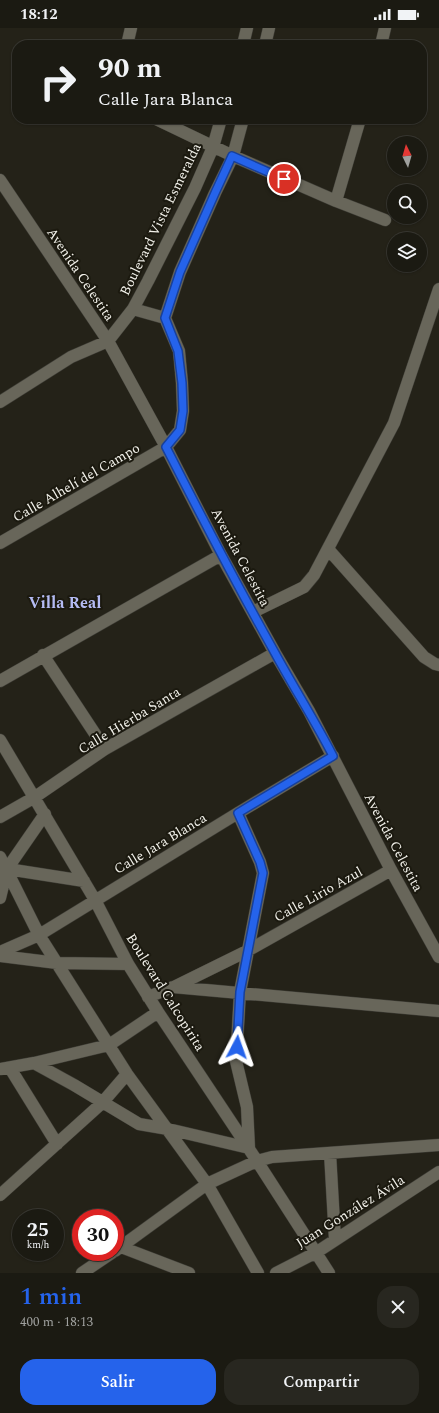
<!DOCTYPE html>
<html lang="es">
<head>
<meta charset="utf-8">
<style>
	body { margin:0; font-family:Spectral,serif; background:#282720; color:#f1f3f6; height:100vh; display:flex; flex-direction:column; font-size:15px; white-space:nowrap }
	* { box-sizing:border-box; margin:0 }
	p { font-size:13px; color:#a0a19f }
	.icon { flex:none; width:22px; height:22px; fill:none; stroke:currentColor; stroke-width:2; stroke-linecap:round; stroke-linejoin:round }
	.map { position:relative; height:1245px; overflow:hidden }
	.sheet { display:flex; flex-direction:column; background:#1b1a12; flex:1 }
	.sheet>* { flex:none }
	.hud { position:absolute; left:12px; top:12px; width:415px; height:84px; border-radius:16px; box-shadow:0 1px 3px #0004,0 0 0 1px #393832; background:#1b1a12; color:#f1f3f6; overflow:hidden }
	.needle { width:26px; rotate:355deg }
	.tools { position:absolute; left:387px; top:108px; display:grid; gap:8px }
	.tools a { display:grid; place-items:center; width:40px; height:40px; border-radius:50%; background:#1b1a12; box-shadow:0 1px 3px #0004,0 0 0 1px #393832; font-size:20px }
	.speed { position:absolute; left:12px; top:1181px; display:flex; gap:8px; font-size:20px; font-weight:700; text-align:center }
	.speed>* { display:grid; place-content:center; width:52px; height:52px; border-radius:50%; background:#1b1a12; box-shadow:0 1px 3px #0004,0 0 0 1px #393832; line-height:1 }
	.speed small { font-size:10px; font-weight:400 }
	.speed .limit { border:6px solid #d22; background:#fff; color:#111 }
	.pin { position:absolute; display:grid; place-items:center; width:34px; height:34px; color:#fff; margin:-17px; border:2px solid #fff; border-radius:50%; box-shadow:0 1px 4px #0007 }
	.me { position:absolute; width:44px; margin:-22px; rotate:4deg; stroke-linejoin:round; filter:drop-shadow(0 0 3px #0008) }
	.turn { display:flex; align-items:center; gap:14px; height:84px; padding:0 20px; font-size:18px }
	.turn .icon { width:52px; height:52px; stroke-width:2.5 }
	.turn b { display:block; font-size:28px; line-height:34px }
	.round { display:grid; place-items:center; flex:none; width:42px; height:42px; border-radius:16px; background:#282720 }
	.headline { display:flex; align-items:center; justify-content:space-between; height:68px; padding:0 20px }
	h1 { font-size:24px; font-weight:600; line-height:30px; color:#2563eb }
	.button { display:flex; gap:8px; margin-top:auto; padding:8px 20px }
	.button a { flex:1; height:46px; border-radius:16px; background:#2563eb; color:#fff; font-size:16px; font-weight:600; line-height:46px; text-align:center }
	.button a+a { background:#282720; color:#f1f3f6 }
	.status { display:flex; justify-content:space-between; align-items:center; height:28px; padding:0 20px; background:#1b1a12; direction:ltr }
	.status svg { height:11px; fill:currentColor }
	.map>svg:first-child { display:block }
</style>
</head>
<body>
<div class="status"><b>18:12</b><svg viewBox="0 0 49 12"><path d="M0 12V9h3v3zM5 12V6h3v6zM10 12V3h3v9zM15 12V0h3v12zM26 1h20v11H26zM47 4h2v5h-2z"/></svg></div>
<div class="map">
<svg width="439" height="1245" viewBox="0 0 439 1245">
	<rect width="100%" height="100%" fill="#242218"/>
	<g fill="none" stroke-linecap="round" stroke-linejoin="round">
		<defs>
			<path id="minor" d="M127 17 131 0
				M243 17 247 0
				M265 17 269 0
				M381 17 385 0
				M156 91 233 128 336 173 385 192
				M0 152 108 313 166 419 221 527 275 625 309 683 391 842 439 929
				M336 173 360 91
				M133 281 165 290
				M0 374 71 329 108 313 133 281 148 253 195 160 213 119 221 91
				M0 515 166 419 180 402 183 383 182 355 179 323 165 290 180 244 215 165 233 128 243 91
				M328 521 424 629 435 636 439 637
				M253 584 304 559 314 547 394 395 439 261
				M43 627 105 721
				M0 653 221 527
				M0 712 95 872 128 936 158 984 257 1133 329 1245
				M0 789 35 769 105 721 275 625
				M0 829 39 907 127 1046 207 1156 258 1245
				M1 840 84 853
				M0 870 7 841 45 786
				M0 924 39 907 238 785 333 728
				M0 928 57 935 128 936
				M174 959 247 923 391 842
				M148 969 173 959 439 983
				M34 1035 109 1017 158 984
				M10 1040 57 1116
				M0 1041 34 1035 74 1057 139 1096 168 1101 249 1120 247 1079 236 1033 240 964 263 845 260 834 238 785
				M330 1125 335 1212
				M0 1167 102 1075 127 1046
				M121 1219 189 1245
				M115 1223 207 1156 257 1133 272 1129 439 1117
				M82 1245 113 1224
				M276 1245 317 1224 439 1144"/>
		</defs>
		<use href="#minor" stroke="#3f3e37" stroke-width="13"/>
		<use href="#minor" stroke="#68665a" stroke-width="12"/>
	</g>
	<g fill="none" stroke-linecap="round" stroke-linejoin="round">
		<defs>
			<path id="route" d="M237 1019 240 964 263 845 260 834 238 785 333 728C315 693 294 660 275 625 237 557 201 488 166 419L180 402 183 383 182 355 178 323 165 290 180 244 215 165 232 128 284 151"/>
		</defs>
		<use href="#route" stroke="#184099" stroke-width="10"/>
		<use href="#route" stroke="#2563eb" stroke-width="7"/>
	</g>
	<g text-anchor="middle" stroke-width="4" stroke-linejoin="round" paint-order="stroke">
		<g font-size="14" fill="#f2f1ea" stroke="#1b190f">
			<text transform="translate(160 191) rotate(-64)" y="5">Boulevard Vista Esmeralda</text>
			<text transform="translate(81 246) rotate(56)" y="5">Avenida Celestita</text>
			<text transform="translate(76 454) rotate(-30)" y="5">Calle Alhelí del Campo</text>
			<text transform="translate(241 529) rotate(62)" y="5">Avenida Celestita</text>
			<text transform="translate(129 692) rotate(-31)" y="5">Calle Hierba Santa</text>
			<text transform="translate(394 814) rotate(62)" y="5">Avenida Celestita</text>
			<text transform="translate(160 815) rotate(-31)" y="5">Calle Jara Blanca</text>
			<text transform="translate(318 866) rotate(-29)" y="5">Calle Lirio Azul</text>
			<text transform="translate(166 964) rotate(58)" y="5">Boulevard Calcopirita</text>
			<text transform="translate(350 1183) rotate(-32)" y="5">Juan González Ávila</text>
		</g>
		<g font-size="16" font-weight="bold" fill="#b4bbf3" stroke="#1b190f">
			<text x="65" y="580">Villa Real</text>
		</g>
	</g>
</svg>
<div class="tools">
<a><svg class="needle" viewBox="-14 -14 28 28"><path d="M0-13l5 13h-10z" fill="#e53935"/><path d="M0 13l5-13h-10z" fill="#a0a19f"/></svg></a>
<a><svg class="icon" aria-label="search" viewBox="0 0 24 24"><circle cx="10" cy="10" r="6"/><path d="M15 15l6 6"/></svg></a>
<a><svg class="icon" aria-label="layers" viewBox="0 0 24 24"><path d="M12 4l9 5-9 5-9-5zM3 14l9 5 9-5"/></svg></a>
</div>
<div class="speed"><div>25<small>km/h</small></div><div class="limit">30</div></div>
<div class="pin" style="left:284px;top:151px;background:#d93025"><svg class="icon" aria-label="arrive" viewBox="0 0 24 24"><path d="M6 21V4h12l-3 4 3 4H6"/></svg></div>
<svg class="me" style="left:237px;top:1019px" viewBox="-20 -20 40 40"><path d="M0-17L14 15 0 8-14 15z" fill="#2563eb" stroke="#fff" stroke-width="4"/></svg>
<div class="hud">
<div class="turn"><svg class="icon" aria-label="right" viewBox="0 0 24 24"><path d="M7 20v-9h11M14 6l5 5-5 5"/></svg><div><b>90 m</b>Calle Jara Blanca</div></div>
</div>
</div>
<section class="sheet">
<div class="headline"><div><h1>1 min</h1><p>400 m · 18:13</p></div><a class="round"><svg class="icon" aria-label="close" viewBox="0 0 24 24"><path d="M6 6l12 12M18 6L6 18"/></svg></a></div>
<div class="button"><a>Salir</a><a>Compartir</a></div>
</section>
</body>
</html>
